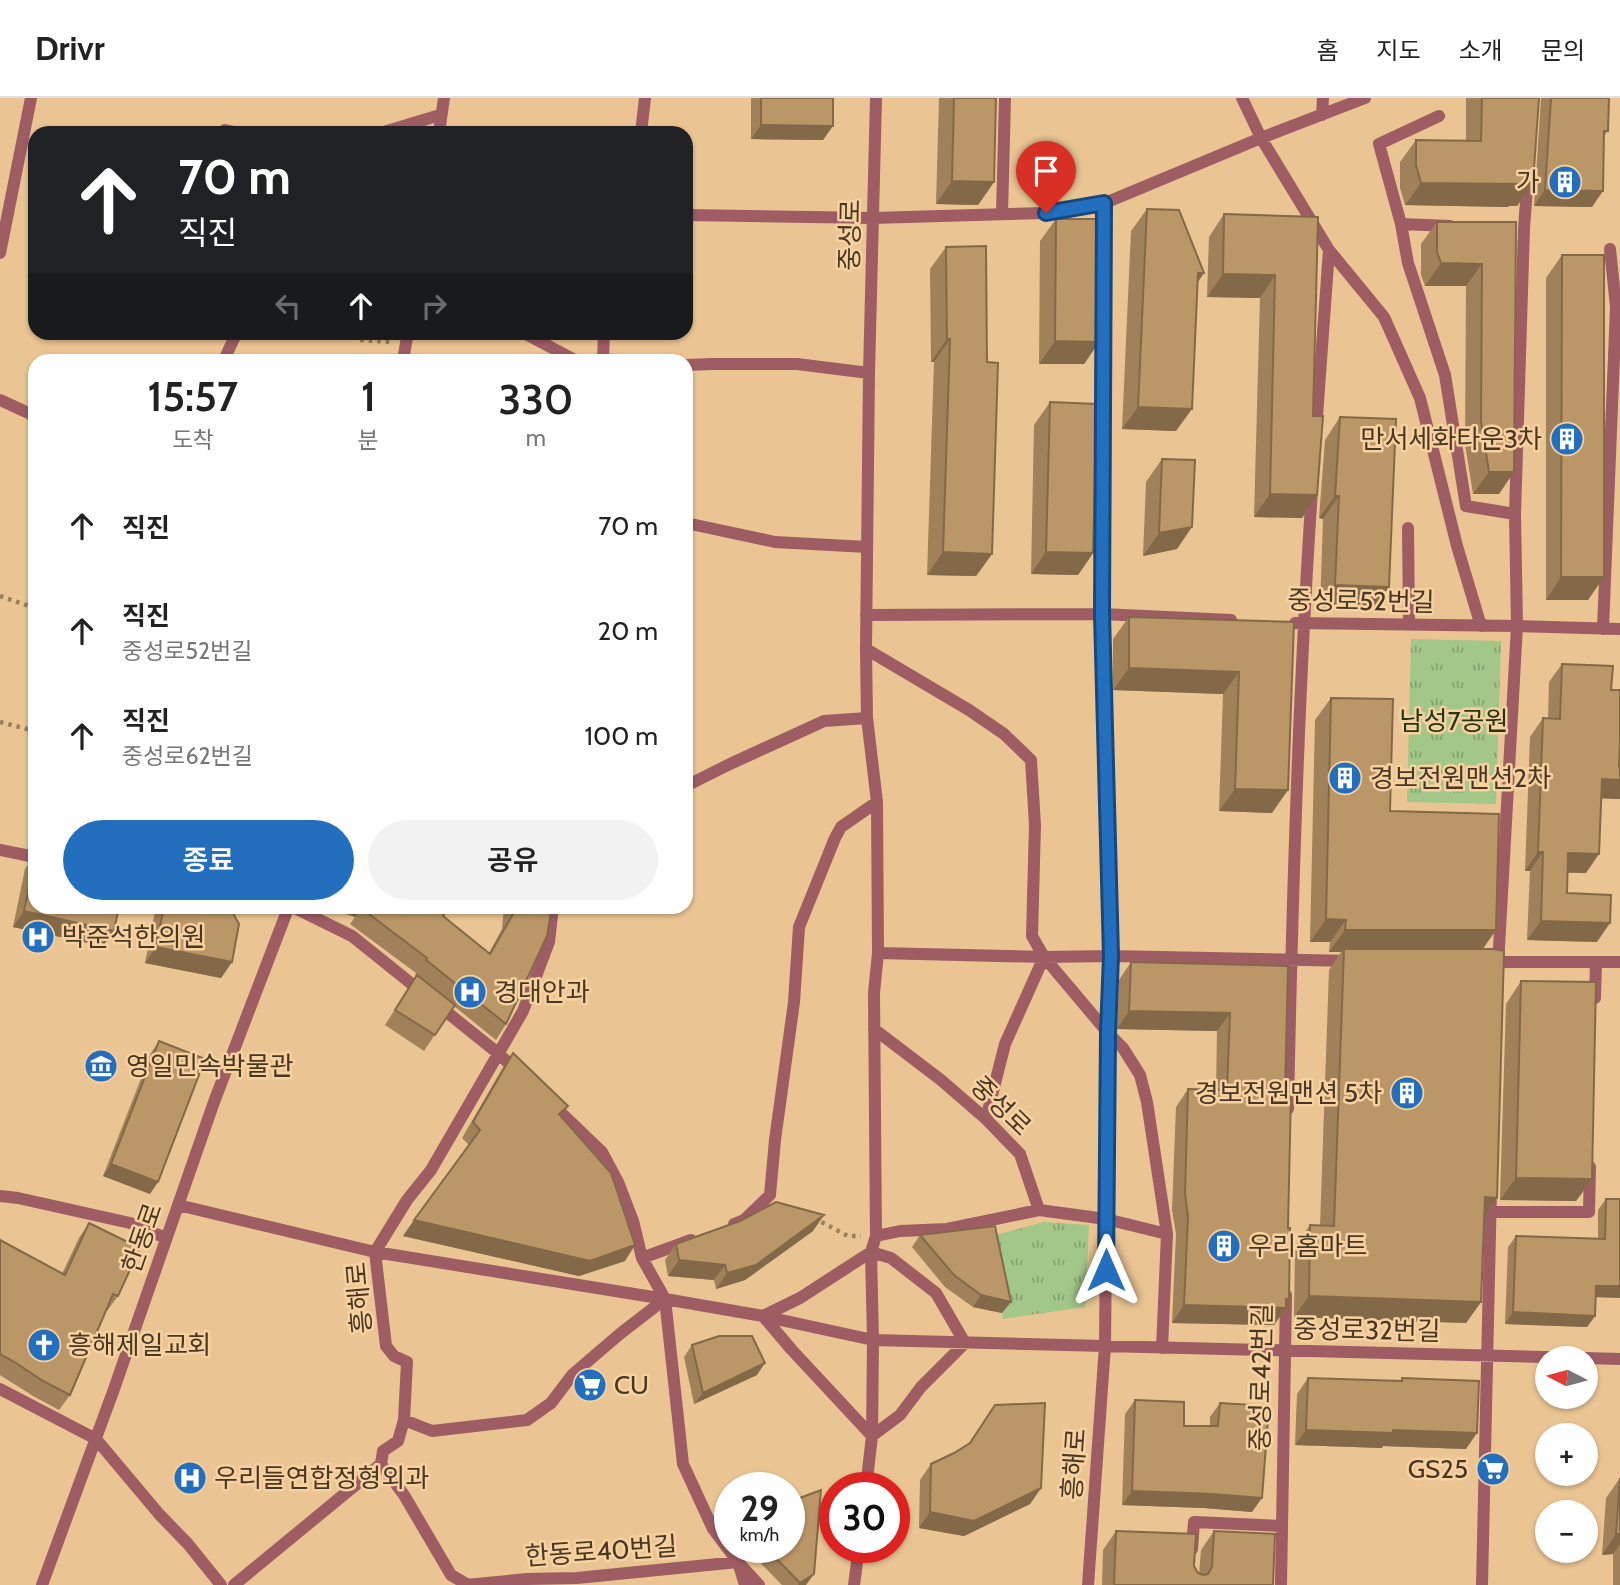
<!DOCTYPE html>
<html lang="ko">
<head>
<meta charset="utf-8">
<style>
	body { margin:0; font-family:Cabin,"Noto Sans KR",sans-serif; background:#f2f2f2; color:#222; height:100vh; display:flex; flex-direction:column; font-size:26px; white-space:nowrap }
	* { box-sizing:border-box; margin:0 }
	p { font-size:23px; color:#767676 }
	.icon { flex:none; width:38px; height:38px; fill:none; stroke:currentColor; stroke-width:2; stroke-linecap:round; stroke-linejoin:round }
	.map { position:relative; flex:1; overflow:hidden }
	.sheet { position:absolute; left:28px; top:256px; width:665px; height:560px; display:flex; flex-direction:column; background:#fff; border-radius:21px; box-shadow:0 2px 5px #0004 }
	.sheet>* { flex:none }
	.banner { position:absolute; left:28px; top:28px; width:665px; height:214px; border-radius:21px; box-shadow:0 2px 5px #0004; background:#202124; color:#fff; overflow:hidden }
	.needle { width:46px; rotate:276deg }
	.buttons { position:absolute; left:1535px; top:1248px; display:grid; gap:14px }
	.buttons a { display:grid; place-items:center; width:63px; height:63px; border-radius:50%; background:#fff; box-shadow:0 2px 5px #0004; font-size:35px }
	.speed { position:absolute; left:714px; top:1374px; display:flex; gap:14px; font-size:35px; font-weight:700; text-align:center }
	.speed>* { display:grid; place-content:center; width:91px; height:91px; border-radius:50%; background:#fff; box-shadow:0 2px 5px #0004; line-height:1 }
	.speed small { font-size:18px; font-weight:400 }
	.speed .limit { border:10px solid #d22; background:#fff; color:#111 }
	.pin { position:absolute; display:grid; place-items:center; width:60px; height:60px; color:#fff; margin:-72px -30px; border-radius:50% 50% 50% 0; rotate:-45deg; box-shadow:0 0 7px #0007 }
	.pin .icon { rotate:45deg }
	.me { position:absolute; width:77px; margin:-38px; rotate:0deg; stroke-linejoin:round; filter:drop-shadow(0 0 5px #0008) }
	.turn { display:flex; align-items:center; gap:24px; height:147px; padding:0 35px; font-size:32px }
	.turn .icon { width:91px; height:91px; stroke-width:2.5 }
	.turn b { display:block; font-size:49px; line-height:60px }
	.lanes { display:flex; align-items:center; height:66px; padding:0 35px; background:#0003; justify-content:center; gap:35px; direction:ltr }
	.lanes .off { opacity:.35 }
	.eta { display:flex; justify-content:space-evenly; align-items:center; height:119px; text-align:center }
	.eta b { font-size:42px; font-weight:600; line-height:49px }
	.primary-button { display:flex; gap:14px; margin-top:auto; padding:14px 35px }
	.primary-button a { flex:1; height:80px; border-radius:42px; background:#236fbe; color:#fff; font-size:28px; font-weight:600; line-height:80px; text-align:center }
	.primary-button a+a { background:#f2f2f2; color:#222 }
	ul { padding:0; list-style:none }
	li { display:flex; align-items:center; gap:21px; height:105px; padding:0 35px }
	li div { flex:1 }
	li b { display:block; font-size:26px }
	li em { font-style:normal }
	header { display:flex; align-items:center; gap:42px; box-sizing:border-box; height:98px; padding:0 35px; background:#fff; border-bottom:2px solid #e0e0e0 }
	header strong { font-size:33px }
	nav { display:flex; gap:38px; margin-inline-start:auto; font-size:24px }
	.map>svg:first-child { display:block }
</style>
</head>
<body>
<header>
<strong>Drivr</strong>
<nav><a>홈</a><a>지도</a><a>소개</a><a>문의</a></nav>
</header>
<div class="map">
<svg width="1620" height="1487" viewBox="0 0 1620 1487">
	<defs>
		<pattern id="park-tufts" width="24" height="20" patternUnits="userSpaceOnUse" patternTransform="scale(1.75)"><rect width="24" height="20" fill="#a2c789"/><path d="M3 7l-1-3M5 7V3M7 7l1-3M15 17l-1-3M17 17v-4M19 17l1-3" fill="none" stroke="#86a270"/></pattern>
	</defs>
	<rect width="100%" height="100%" fill="#eac493"/>
	<path fill="url(#park-tufts)" d="M1411 541 1501 543 1496 706 1407 704Z
		M1044 1124 1089 1127 1085 1209 1003 1221 988 1139Z"/>
	<g fill="none" stroke-linecap="round" stroke-linejoin="round">
		<path stroke="#9a7f5c" stroke-width="4.5" stroke-dasharray="3.5 5" stroke-linecap="butt" d="M336 234 361 242 392 244
			M0 498 35 510
			M0 624 35 633
			M814 1120 848 1138H861"/>
		<path stroke="#9e5c63" stroke-width="12" d="M1242 0 1261 40 1329 152 1384 219 1420 300 1457 448 1481 528
			M1322 17 1323 0
			M225 32 239 35
			M384 35 387 33 440 17
			M439 35 444 0
			M641 35 645 0
			M1002 116 1005 0
			M686 117 873 120 1046 115 1105 105 1261 40 1365 0
			M1401 126 1379 46 1439 18
			M1450 128 1401 126 1408 165 1445 277 1466 408 1515 416
			M0 155 31 0
			M522 234 575 262
			M224 262 237 234
			M403 262 408 234
			M603 262 604 234
			M686 267 712 266H797L869 275
			M0 302 35 318
			M1316 332 1329 152
			M686 425 775 444 867 449
			M1408 430 1409 527
			M866 517 1102 516 1231 522
			M1295 525 1517 528 1620 531
			M1603 531 1616 209 1610 151
			M866 551 969 612 1004 636 1031 662 1035 727 1032 838 1044 859 1108 935 1123 950 1140 977 1147 1004 1167 1136 1162 1250
			M686 688 730 666 824 623 867 620
			M0 752 35 759
			M291 808 352 838 499 956 518 974
			M878 855 1044 859 1111 858 1350 863
			M1491 864H1620
			M1498 867 1517 528 1515 416 1524 130 1528 77
			M1595 900 1596 864
			M874 931 941 982 986 1021 1020 1056 1039 1112
			M552 1006 602 1054 618 1084 633 1123 642 1160 665 1201 683 1366 713 1431 738 1464 759 1487
			M1288 1011C1292 804 1298 598 1312 392
			M986 1021 1005 946 1044 859
			M0 1098 18 1100 130 1125 166 1140
			M178 1107 375 1154 665 1201 763 1218 873 1242 1582 1260
			M1491 1114H1589L1590 1069
			M734 1126 744 1122 770 1097 775 1042 794 904 799 829 835 740 841 729 877 704
			M876 1138 900 1133 947 1131 1039 1112 1106 1121 1167 1136
			M871 1154 891 1160 936 1195 965 1245 921 1289 900 1317 872 1338 791 1251 763 1218 800 1200Z
			M642 1160 691 1142
			M1586 1260 1620 1261
			M0 1291 96 1341 159 1416 188 1446 221 1487
			M404 1322 432 1333 527 1322 551 1305 573 1276 621 1235 665 1201
			M381 1366 383 1353 398 1343 404 1322 407 1264 394 1258 386 1248 375 1154 407 1102 431 1072 523 913 549 844 553 808
			M381 1366 404 1397 451 1477 468 1487
			M866 1390 872 1338 873 1242 871 1154 876 1138 874 895 878 855 877 704 867 620 866 551 869 275 876 0
			M1192 1451 1194 1424 1282 1428
			M42 1487 114 1291 214 1004 289 808
			M234 1487 381 1366
			M466 1487 527 1481 577 1480 738 1464 745 1487
			M854 1487 859 1449
			M1088 1487 1105 1248 1108 935 1111 858 1102 516 1105 105
			M1281 1487 1286 1197
			M1482 1487 1491 1091"/>
	</g>
	<path fill="#a18159" d="M751 0H833L823 42 751 41Z
		M939 0H996L994 84 978 107 936 106Z
		M1466 0H1539L1533 85 1517 108H1509L1508 109 1405 107 1400 90V64L1416 42 1466 43Z
		M1541 0H1609L1608 33 1603 39 1592 109 1534 108Z
		M1147 111 1204 175 1197 185 1176 333 1122 331 1131 133Z
		M1224 116 1318 119 1313 318 1317 397 1302 420 1254 419 1260 200 1207 199 1209 139Z
		M1056 121 1099 244 1084 266H1039L1040 143Z
		M1437 124H1516L1499 396H1473L1465 346 1466 188H1425L1421 177V146Z
		M946 149 987 264 992 456 976 478 927 477 934 264H931L930 171Z
		M1562 157 1588 502H1546V180Z
		M1050 304 1093 455 1078 477 1031 476 1034 327Z
		M1340 319 1389 489 1373 512 1320 510 1323 421 1319 420 1325 342Z
		M1162 361 1177 451 1143 458 1146 384Z
		M1129 519 1294 524 1272 715 1219 713 1223 596 1113 592V541Z
		M1562 566 1611 592 1619 668 1620 671V701L1601 700 1586 775H1567V795L1597 844 1527 842 1530 773H1525L1530 639 1543 620H1548L1549 584Z
		M1331 600 1390 713 1483 851 1497 1100 1484 1118 1481 1204 1466 1225 1294 1219 1295 1148 1310 1127 1320 1128 1329 872 1341 854H1329L1330 844H1310L1315 622Z
		M35 757V808L114 833 103 848 13 829 25 771Z
		M156 808H229L232 864 221 880 145 865Z
		M324 808H449L443 818 489 855 502 831 504 808H552L506 926 496 942 454 908 424 953 385 927 416 878 415 877 416 875 350 826 355 819Z
		M1131 864 1288 868 1285 994 1286 1210 1274 1227 1172 1225 1176 1136 1172 1112 1176 1009 1188 991 1216 992 1217 933 1117 931 1119 882Z
		M1521 883 1592 1081 1576 1103 1500 1102 1506 906Z
		M159 943 150 1096 103 1078 151 955Z
		M513 955 561 1018 625 1163 579 1178 403 1138 469 1047 462 1040 502 971Z
		M1606 1101H1620L1596 1199 1595 1218 1587 1229 1505 1226 1508 1149 1516 1138 1598 1140V1112Z
		M89 1125 118 1198 107 1213H106L70 1297 59 1312 33 1298 0 1277V1142L62 1176 79 1140Z
		M813 1133 745 1182 716 1191 714 1182 668 1178 665 1162 676 1146Z
		M920 1137 1002 1215 973 1209 945 1189 912 1149Z
		M692 1247 757 1277 694 1306 684 1259Z
		M1308 1280 1400 1283 1402 1280 1466 1351 1383 1348 1382 1350 1295 1347 1297 1296Z
		M1135 1302 1184 1328H1210V1319L1220 1305 1252 1414 1204 1410 1122 1407 1125 1316Z
		M995 1307 1041 1390 1030 1406 964 1438 919 1430 920 1382 931 1366 954 1355 969 1346Z
		M1620 1380V1487H1613V1456L1602 1457 1606 1400Z
		M1116 1433 1194 1468 1198 1475 1199 1476 1201 1452 1214 1433 1273 1487H1102L1103 1452Z
		M745 1449H789L806 1487H782Z"/>
	<path fill="#836948" d="M761 27 833 28 823 42 751 41Z
		M952 83 994 84 978 107 936 106Z
		M1421 85H1533L1517 108H1509L1508 109 1405 107Z
		M1545 92 1603 93 1592 109 1534 108Z
		M1441 165 1482 166 1466 188H1425Z
		M1198 175H1204L1188 198Z
		M1223 176 1275 177 1260 200 1207 199Z
		M947 241H950L934 264H931Z
		M1055 243 1099 244 1084 266H1039Z
		M1138 309 1192 311 1176 333 1122 331Z
		M1489 374H1514L1499 396H1473Z
		M1270 396 1317 397 1302 420 1254 419Z
		M1335 398H1339L1323 421 1319 420Z
		M1192 429 1177 451 1143 458 1159 435Z
		M943 454 992 456 976 478 927 477Z
		M1046 454 1093 455 1078 477 1031 476Z
		M1561 479H1604L1588 502H1546Z
		M1335 487 1389 489 1373 512 1320 510Z
		M1129 570 1239 574 1223 596 1113 592Z
		M1602 681 1620 682V701L1589 700Z
		M1235 691 1288 692 1272 715 1219 713Z
		M1538 754H1543L1530 773H1525Z
		M1568 755 1599 756 1586 775 1555 774Z
		M324 808H364L355 819Z
		M24 813 114 833 103 848 13 829Z
		M1326 821 1346 822 1330 844H1310Z
		M1541 823 1610 825 1597 844 1527 842Z
		M1345 832H1496L1480 855 1344 851 1341 854H1329Z
		M156 849 232 864 221 880 145 865Z
		M1129 913 1230 915 1217 933 1117 931Z
		M111 1066 158 1084 150 1096 103 1078Z
		M1516 1080 1592 1081 1576 1103 1500 1102Z
		M1485 1099 1497 1100 1482 1121Z
		M824 1117 813 1133 745 1182 716 1191 727 1175Z
		M414 1122 635 1147 625 1163 579 1178 403 1138Z
		M679 1162 725 1167 714 1182 668 1178Z
		M1596 1188H1620V1200L1588 1199Z
		M981 1197 1011 1204 1002 1215 973 1209Z
		M1309 1198 1481 1204 1466 1225 1294 1219Z
		M1289 1201 1283 1210H1286L1274 1227 1172 1225 1184 1207Z
		M1513 1214 1595 1218 1587 1229 1505 1226Z
		M765 1265 757 1277 694 1306 703 1295Z
		M1306 1332H1393L1477 1335 1466 1351 1383 1348 1382 1350 1295 1347Z
		M1041 1390 1030 1406 964 1438 919 1430 930 1414Z
		M1132 1393 1213 1396 1262 1400 1252 1414 1204 1410 1122 1407Z
		M1616 1436H1620V1446L1613 1456 1602 1457Z
		M814 1476 806 1487H798L800 1485Z"/>
	<path fill="#bb9667" stroke="#836948" stroke-width="2" d="M761 0H833V28L761 27Z
		M954 0H996L994 84 952 83Z
		M1482 0H1539L1533 85H1524V86L1421 85 1416 67V42L1481 43Z
		M1551 0H1609L1608 33H1604L1603 93 1545 92Z
		M1147 111 1179 112 1204 175H1198L1192 311 1138 309Z
		M1224 116 1318 119 1313 318H1323L1317 397 1270 396 1275 177 1223 176Z
		M1056 121H1101L1099 244 1055 243Z
		M1437 124H1516L1514 374H1489L1481 323 1482 166 1441 165 1437 154Z
		M986 148 987 264 998 265 992 456 943 454 950 241H947L946 149Z
		M1562 157H1604V479H1561Z
		M1050 304 1097 306 1093 455 1046 454Z
		M1340 319 1396 321 1389 489 1335 487 1339 398H1335Z
		M1162 361 1195 362 1192 429 1159 435Z
		M1129 519 1294 524 1288 692 1235 691 1239 574 1129 570Z
		M1562 566 1613 568 1611 592H1620V644L1619 668 1620 671V682L1602 681 1599 756 1568 755 1567 795 1611 797 1610 825 1541 823 1543 754H1538L1543 620 1560 621Z
		M1331 600 1393 601 1390 713 1499 716 1496 832H1345L1346 822 1326 821Z
		M35 760V808H119L114 833 24 813Z
		M164 808H229L239 826 232 864 156 849Z
		M363 808H449L443 818 490 856 513 816V808H552L547 838 506 926 426 862 427 860 361 810Z
		M1344 851H1494L1504 853 1497 1100 1485 1099 1481 1204 1309 1198 1310 1127 1334 1128Z
		M1131 864 1288 868 1285 994H1291L1288 1130H1290L1289 1201H1286V1210L1184 1207 1188 1119 1185 1095 1188 991 1227 992 1230 915 1129 913Z
		M417 877 455 907 435 937 395 912Z
		M1521 883 1596 884 1592 1081 1516 1080Z
		M159 943 205 961 158 1084 111 1066Z
		M513 955 568 1008 559 1016 611 1075 635 1147 590 1163 414 1122 480 1032 473 1024Z
		M1606 1101H1620V1188H1596L1595 1218 1513 1214 1516 1138 1605 1141Z
		M776 1104 824 1117 756 1167 727 1175 725 1167 679 1162 676 1146 740 1123Z
		M89 1125 140 1150 118 1198 113 1196 70 1297 43 1283 16 1265 0 1256V1142L65 1177Z
		M995 1128 1011 1204 981 1197 954 1177 920 1137Z
		M719 1238H752L765 1265 703 1295 692 1247Z
		M1308 1280 1402 1283V1280L1479 1283 1477 1335 1393 1332V1335L1306 1332Z
		M1135 1302 1184 1304V1328H1218L1220 1305 1269 1308 1262 1400 1213 1396 1132 1393Z
		M1045 1305 1041 1390 974 1423 930 1414 931 1366 954 1355 970 1345 995 1307Z
		M1620 1380V1436H1616Z
		M821 1392 814 1476 800 1485 765 1449H789V1404Z
		M1116 1433 1196 1436 1194 1468 1198 1475 1203 1477 1208 1476 1212 1469 1214 1433 1275 1436 1273 1487H1114Z"/>
	<g fill="none" stroke-linecap="round" stroke-linejoin="round">
		<defs>
			<path id="route" d="M1046 115 1104 105 1102 516 1111 858 1108 935 1106 1172"/>
		</defs>
		<use href="#route" stroke="#17487c" stroke-width="18"/>
		<use href="#route" stroke="#236fbe" stroke-width="12"/>
	</g>
	<defs>
		<symbol id="building-disc" viewBox="-11 -11 22 22"><circle r="9.5" fill="#236fbe" stroke="#f8d1a0"/><path d="M-4-6H4V6H1V3H-1V6H-4ZM-2.5-4.3h1.7v1.8h-1.7ZM.8-4.3h1.7v1.8H.8ZM-2.5-1h1.7V.8h-1.7ZM.8-1h1.7V.8H.8Z" fill="#fff"/></symbol>
		<symbol id="hospital-disc" viewBox="-11 -11 22 22"><circle r="9.5" fill="#236fbe" stroke="#f8d1a0"/><path d="M-5-5h3v3.5h4V-5h3V5h-3V1.5h-4V5h-3Z" fill="#fff"/></symbol>
		<symbol id="museum-disc" viewBox="-11 -11 22 22"><circle r="9.5" fill="#236fbe" stroke="#f8d1a0"/><path d="M0-6L6-3V-2H-6V-3ZM-5-1h2V3h-2ZM-1-1h2V3h-2ZM3-1h2V3H3ZM-6 4H6V6H-6Z" fill="#fff"/></symbol>
		<symbol id="church-disc" viewBox="-11 -11 22 22"><circle r="9.5" fill="#236fbe" stroke="#f8d1a0"/><path d="M-1.2-6h2.4v3.5h3.3v2.4h-3.3V6h-2.4V-.1h-3.3v-2.4h3.3Z" fill="#fff"/></symbol>
		<symbol id="supermarket-disc" viewBox="-11 -11 22 22"><circle r="9.5" fill="#236fbe" stroke="#f8d1a0"/><path d="M-6-5.5h2.5l.6 2H6L4.5 2H-2.5L-4.4-4H-6ZM-1.5 3.2a1.3 1.3 0 1 0 .1 0ZM3 3.2a1.3 1.3 0 1 0 .1 0Z" fill="#fff"/></symbol>
	</defs>
	<g fill-rule="evenodd">
		<use href="#building-disc" x="1546" y="65" width="38" height="38"/>
		<use href="#building-disc" x="1548" y="322" width="38" height="38"/>
		<use href="#building-disc" x="1326" y="661" width="38" height="38"/>
		<use href="#hospital-disc" x="19" y="820" width="38" height="38"/>
		<use href="#hospital-disc" x="451" y="875" width="38" height="38"/>
		<use href="#museum-disc" x="82" y="949" width="38" height="38"/>
		<use href="#building-disc" x="1388" y="976" width="38" height="38"/>
		<use href="#building-disc" x="1205" y="1129" width="38" height="38"/>
		<use href="#church-disc" x="25" y="1228" width="38" height="38"/>
		<use href="#supermarket-disc" x="571" y="1268" width="38" height="38"/>
		<use href="#supermarket-disc" x="1474" y="1352" width="38" height="38"/>
		<use href="#hospital-disc" x="171" y="1361" width="38" height="38"/>
	</g>
	<g text-anchor="middle" stroke-width="5" stroke-linejoin="round" paint-order="stroke">
		<g font-size="26" fill="#473723" stroke="#f8d1a0" text-anchor="start">
			<text x="1540" y="93" text-anchor="end">가</text>
			<text x="1542" y="350" text-anchor="end">만서세화타운3차</text>
			<text x="1370" y="689">경보전원맨션2차</text>
			<text x="62" y="848">박준석한의원</text>
			<text x="494" y="903">경대안과</text>
			<text x="126" y="977">영일민속박물관</text>
			<text x="1382" y="1004" text-anchor="end">경보전원맨션 5차</text>
			<text x="1248" y="1157">우리홈마트</text>
			<text x="68" y="1256">흥해제일교회</text>
			<text x="614" y="1296">CU</text>
			<text x="1468" y="1380" text-anchor="end">GS25</text>
			<text x="214" y="1389">우리들연합정형외과</text>
		</g>
		<g font-size="26" fill="#473723" stroke="#f8d1a0">
			<text transform="translate(850 137) rotate(-89)" y="9">중성로</text>
			<text transform="translate(1361 503) rotate(1)" y="9">중성로52번길</text>
			<text transform="translate(1001 1008) rotate(44)" y="9">중성로</text>
			<text transform="translate(142 1140) rotate(-71)" y="9">한동로</text>
			<text transform="translate(359 1200) rotate(-95)" y="9">흥해로</text>
			<text transform="translate(1367 1232) rotate(1)" y="9">중성로32번길</text>
			<text transform="translate(1261 1279) rotate(-89)" y="9">중성로42번길</text>
			<text transform="translate(1074 1366) rotate(-86)" y="9">흥해로</text>
			<text transform="translate(601 1453) rotate(-4)" y="9">한동로40번길</text>
		</g>
		<g font-size="26" fill="#223611" stroke="#f8d1a0">
			<text x="1454" y="632">남성7공원</text>
		</g>
	</g>
</svg>
<div class="buttons">
<a><svg class="needle" viewBox="-14 -14 28 28"><path d="M0-13l5 13h-10z" fill="#e53935"/><path d="M0 13l5-13h-10z" fill="#767676"/></svg></a>
<a>+</a>
<a>−</a>
</div>
<div class="speed"><div>29<small>km/h</small></div><div class="limit">30</div></div>
<div class="pin" style="left:1046px;top:115px;background:#d93025"><svg class="icon" aria-label="arrive" viewBox="0 0 24 24"><path d="M6 21V4h12l-3 4 3 4H6"/></svg></div>
<svg class="me" style="left:1106px;top:1172px" viewBox="-20 -20 40 40"><path d="M0-17L14 15 0 8-14 15z" fill="#236fbe" stroke="#fff" stroke-width="4"/></svg>
<div class="banner">
<div class="turn"><svg class="icon" aria-label="ahead" viewBox="0 0 24 24"><path d="M12 20V5M6 11l6-6 6 6"/></svg><div><b>70 m</b>직진</div></div>
<div class="lanes"><svg class="icon off" aria-label="left" viewBox="0 0 24 24"><path d="M17 20v-9H6M10 6l-5 5 5 5"/></svg><svg class="icon" aria-label="ahead" viewBox="0 0 24 24"><path d="M12 20V5M6 11l6-6 6 6"/></svg><svg class="icon off" aria-label="right" viewBox="0 0 24 24"><path d="M7 20v-9h11M14 6l5 5-5 5"/></svg></div>
</div>
<section class="sheet">
<div class="eta">
<div><b>15:57</b><p>도착</p></div>
<div><b>1</b><p>분</p></div>
<div><b>330</b><p>m</p></div>
</div>
<ul>
<li><svg class="icon" aria-label="ahead" viewBox="0 0 24 24"><path d="M12 20V5M6 11l6-6 6 6"/></svg><div><b>직진</b></div><em>70 m</em></li>
<li><svg class="icon" aria-label="ahead" viewBox="0 0 24 24"><path d="M12 20V5M6 11l6-6 6 6"/></svg><div><b>직진</b><p>중성로52번길</p></div><em>20 m</em></li>
<li><svg class="icon" aria-label="ahead" viewBox="0 0 24 24"><path d="M12 20V5M6 11l6-6 6 6"/></svg><div><b>직진</b><p>중성로62번길</p></div><em>100 m</em></li>
</ul>
<div class="primary-button"><a>종료</a><a>공유</a></div>
</section>
</div>
</body>
</html>
